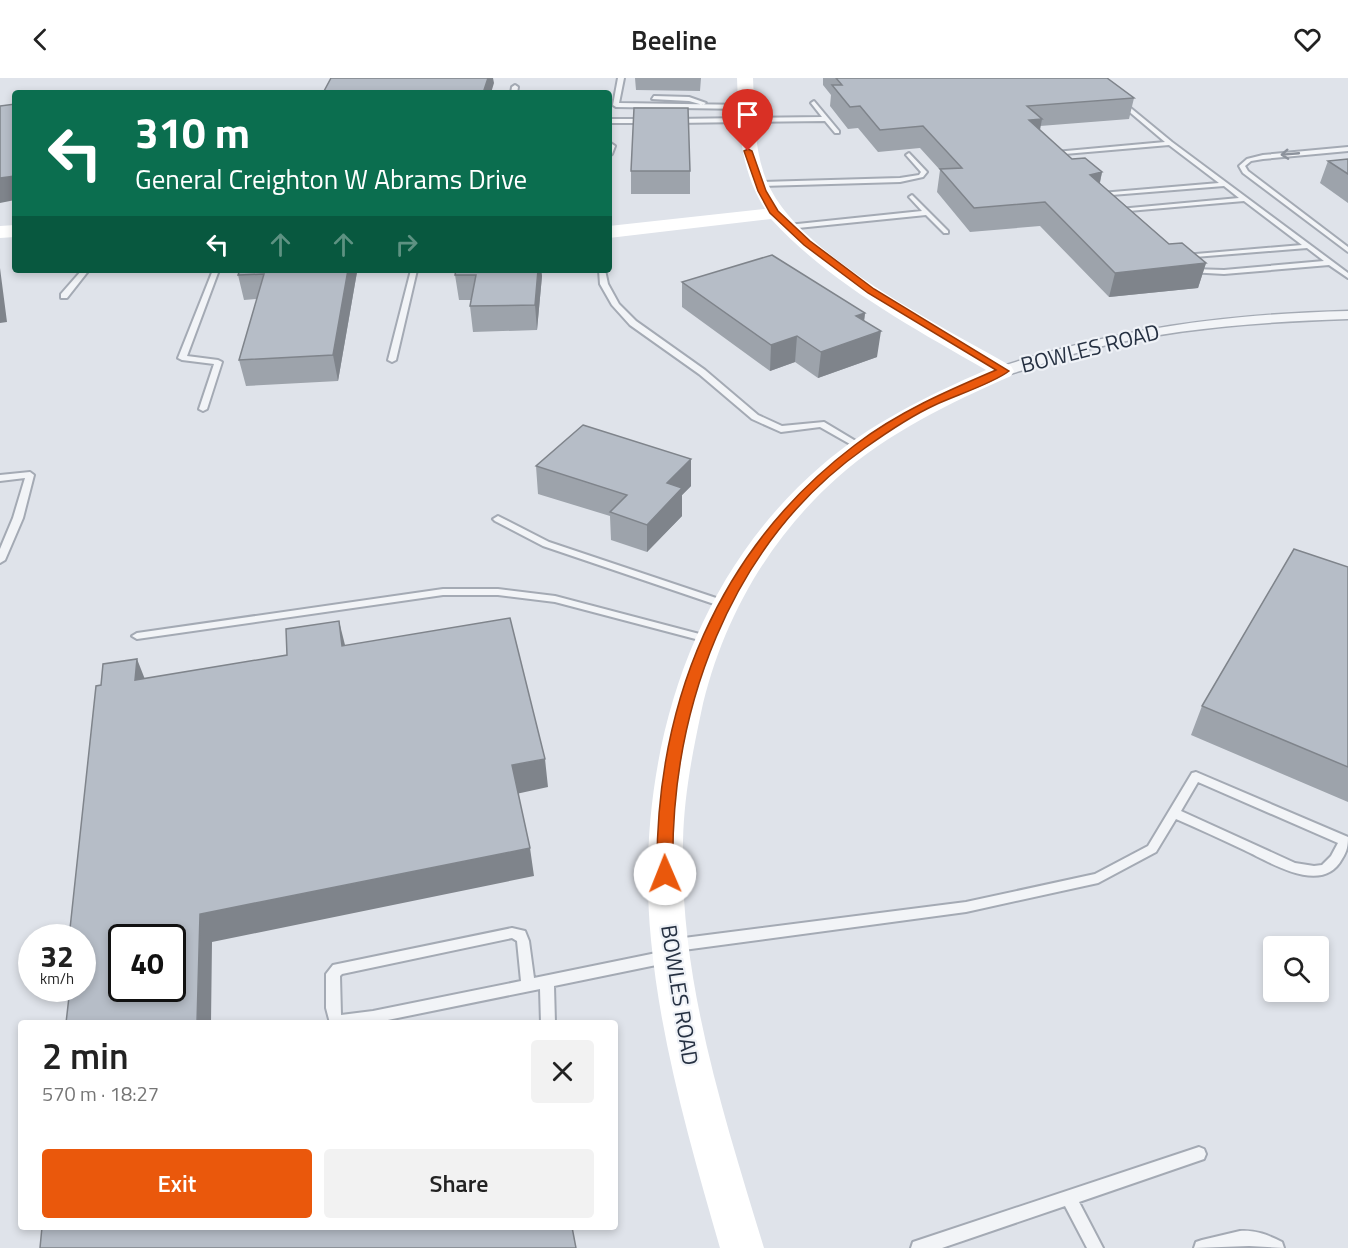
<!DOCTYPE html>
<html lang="en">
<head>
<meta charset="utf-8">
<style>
	body { margin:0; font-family:"Titillium Web",sans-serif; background:#f2f2f2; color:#222; height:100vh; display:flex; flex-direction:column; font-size:22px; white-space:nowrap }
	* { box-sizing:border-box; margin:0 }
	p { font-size:20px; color:#767676 }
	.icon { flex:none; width:33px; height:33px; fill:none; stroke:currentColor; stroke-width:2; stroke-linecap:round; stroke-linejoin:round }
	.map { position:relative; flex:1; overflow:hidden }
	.drawer { position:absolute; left:18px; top:942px; width:600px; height:210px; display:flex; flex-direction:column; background:#fff; border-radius:6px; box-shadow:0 3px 9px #0003 }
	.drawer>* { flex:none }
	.hud { position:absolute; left:12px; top:12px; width:600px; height:183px; border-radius:6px; box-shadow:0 3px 9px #0003; background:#0b6e4f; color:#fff; overflow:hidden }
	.buttons { position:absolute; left:1263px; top:858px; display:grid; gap:12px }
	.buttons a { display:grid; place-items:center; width:66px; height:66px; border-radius:6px; background:#fff; box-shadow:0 3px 9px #0003; font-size:30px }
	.speed { position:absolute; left:18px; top:846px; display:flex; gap:12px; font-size:30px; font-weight:700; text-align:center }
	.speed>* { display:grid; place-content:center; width:78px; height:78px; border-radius:50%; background:#fff; box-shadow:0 3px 9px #0003; line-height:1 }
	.speed small { font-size:15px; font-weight:400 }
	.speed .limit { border:3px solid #111; border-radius:9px; background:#fff; color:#111 }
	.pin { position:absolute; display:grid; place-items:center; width:51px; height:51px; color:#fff; margin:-62px -26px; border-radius:50% 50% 50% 0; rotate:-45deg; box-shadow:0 0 6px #0007 }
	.pin .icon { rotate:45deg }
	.me { position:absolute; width:66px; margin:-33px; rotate:359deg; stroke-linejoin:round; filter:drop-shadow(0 0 4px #0008) }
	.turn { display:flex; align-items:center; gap:21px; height:126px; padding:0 24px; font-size:27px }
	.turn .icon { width:78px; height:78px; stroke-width:2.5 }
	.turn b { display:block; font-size:42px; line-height:51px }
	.lanes { display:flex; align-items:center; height:57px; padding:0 24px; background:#0003; justify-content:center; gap:30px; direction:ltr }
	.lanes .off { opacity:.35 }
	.round { display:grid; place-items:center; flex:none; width:63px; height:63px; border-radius:6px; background:#f2f2f2 }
	.head { display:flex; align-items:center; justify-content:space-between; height:102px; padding:0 24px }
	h1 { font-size:36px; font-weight:600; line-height:45px }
	.action { display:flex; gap:12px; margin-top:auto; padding:12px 24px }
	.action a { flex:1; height:69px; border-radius:6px; background:#ea580c; color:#fff; font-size:24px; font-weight:600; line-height:69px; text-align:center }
	.action a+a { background:#f2f2f2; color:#222 }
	header { display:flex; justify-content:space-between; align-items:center; height:78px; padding:0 24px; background:#fff; font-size:27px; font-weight:600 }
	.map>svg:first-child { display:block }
</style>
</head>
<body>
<header><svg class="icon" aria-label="back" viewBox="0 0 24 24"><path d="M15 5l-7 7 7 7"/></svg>Beeline<svg class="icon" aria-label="heart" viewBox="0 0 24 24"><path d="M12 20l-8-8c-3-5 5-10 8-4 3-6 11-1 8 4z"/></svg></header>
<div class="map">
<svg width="1348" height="1170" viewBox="0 0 1348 1170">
	<rect width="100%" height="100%" fill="#dfe3ea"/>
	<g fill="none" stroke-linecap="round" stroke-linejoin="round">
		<defs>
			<path id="lane" d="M618 0H624L619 25 746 27 749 29 746 31 616 29 613 27Z
				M515 7 518 9 517 15H511L512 9Z
				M654 18 689 19 706 25 703 27 689 23 652 21Z
				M1121 22 1172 64 1348 195V200L1329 187 1224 196 1189 194 1188 193 1191 191 1224 192 1324 183 1307 170 1182 180V178L1184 177 1302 167 1244 123 1117 134V132L1119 131 1239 120 1224 108 1099 118V116L1101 115 1219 105 1169 67 1053 77V75L1055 74 1165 64 1119 25 1118 24Z
				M814 23 839 53V55H835L825 43 675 45 672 43 675 41 822 39 811 25Z
				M609 41H648L651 43 648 45H609Z
				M609 64 615 68 612 76 609 78Z
				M1348 69V73L1263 81 1251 83 1245 88 1248 93 1348 169V174L1243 95 1239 88 1247 81 1263 77Z
				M909 75 927 94 923 99 900 104 759 108 756 106 759 104 900 100 919 97 921 94 906 77Z
				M912 117 948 153V155H944L926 137 788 151 785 149 788 147 922 133 909 119Z
				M82 192H89L67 220H61V216Z
				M213 192H219L187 278 218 282 222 284 207 331 203 333 199 331 214 286 182 282 178 280Z
				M411 192H417L396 282 392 284 388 282Z
				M599 192H605L608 206 619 226 636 243 705 292 758 337 782 348 824 344 864 368 863 370H857L820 349 781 354 752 341 699 296 630 247 612 227 600 206Z
				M30 394 34 397 23 440 5 482 0 485V471L13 440 25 400 0 403V397Z
				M498 438 549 464 728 524 729 526 724 529 720 528 543 468 495 443 493 441Z
				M443 511H498L555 518 707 558 712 561 707 564 555 524 498 517H443L137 561 132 558 137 555Z
				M1196 694 1348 759C1348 768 1347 773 1342 781 1322 818 1270 784 1244 772 1221 761 1199 751 1176 741L1156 774 1098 805 966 834 676 873 671 871 669 867 671 863 676 861 966 824 1095 796 1148 768 1192 695ZM1198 704 1338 765 1331 778 1322 787 1314 788 1295 785 1181 733Z
				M512 850 525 853 529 863 534 900 666 873 671 875 673 879 671 883 666 885 554 908 555 945H541L540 911 373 945H330L326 930V896L333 887ZM512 860 517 863 521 903 373 933 341 937 340 898 342 896Z
				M1199 1069 1204 1071 1206 1076 1204 1081 1079 1124 1103 1170H1087L1065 1128 942 1170H911L913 1164 919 1162Z
				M1240 1153C1256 1152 1268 1157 1282 1164L1284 1170 1249 1168 1194 1170 1196 1164 1202 1162Z"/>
			<path id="street" d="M1348 233V241C1261 244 1175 250 1090 271 1061 279 1032 290 1003 298L995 293 997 290C1114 251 1226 236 1348 233Z"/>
		</defs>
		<use href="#lane" stroke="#a4aab4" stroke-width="4"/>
		<use href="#street" stroke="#a4aab4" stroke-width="3"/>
		<use href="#lane" fill="#f2f4f7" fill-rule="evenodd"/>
		<use href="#street" fill="#f2f4f7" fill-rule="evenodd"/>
		<path fill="#fff" fill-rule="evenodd" d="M737 0H753C755 37 753 78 771 112 807 181 943 249 1011 288L1014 293 1011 298C950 325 889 354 838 399 768 461 721 544 701 635 692 677 684 719 683 763 679 902 724 1038 764 1170H720C691 1069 661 967 651 862 634 689 686 504 821 388 869 346 927 318 986 292 910 248 831 206 771 141L609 160V148L765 131C739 90 739 47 737 0Z
			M15 147V159L0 160V148Z"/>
	</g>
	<path fill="#9da3ab" d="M635 0H701L700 13 636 12Z
		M823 0H1107L1134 20 1129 41 1040 48V52L1072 81 1102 94 1100 105 1169 166 1206 185 1198 210 1109 219 1040 148 970 154 937 114 940 92 920 70 878 74 858 50 848 51 830 28 831 17 823 7Z
		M1348 81V125L1320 105 1328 83Z
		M631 93H690V116H631Z
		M240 192 357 194 338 303 246 308 239 282 257 221 244 222 238 197Z
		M456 192H541L542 198 537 252 473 254 470 228 472 222H459L455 197Z
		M682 204 865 235 864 243 877 279 818 300 795 284 770 293 682 229Z
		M536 388 691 408 682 417V438L647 474 611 462 610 438 538 416Z
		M1348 489V724L1191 657 1202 628Z"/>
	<path fill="#7f848b" d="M488 0H493L494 5 491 15H483Z
		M1042 41 1038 63 1029 42Z
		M1102 94 1097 117 1090 97Z
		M15 98V122L0 125V100Z
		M1206 185 1198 210 1109 219 1115 195Z
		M0 190 7 244 0 245Z
		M348 192H356L357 194 338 303 333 277Z
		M538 192H541L542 198 537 252 535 227Z
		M865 235 862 260 881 253 877 279 818 300 821 274 856 238Z
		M797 258 795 284 770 293 771 267Z
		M691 381V408L682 417V438L647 474V447L667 405Z
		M339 543 346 571 342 568Z
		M137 581 148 609 135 602Z
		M545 681 548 709 516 716 512 687Z
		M530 770 534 798 212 864 211 945H197L200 836Z"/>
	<path fill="#b6bdc7" stroke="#7f848b" stroke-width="1.5" fill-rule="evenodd" d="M331 0H488L483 15H323Z
		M836 0H1107L1134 20 1027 28 1042 41 1029 42 1072 81 1085 80 1102 94 1090 97 1169 166 1182 165 1206 185 1115 195 1045 124 974 130 940 91 962 90 923 48 880 52 860 28 850 29 832 7H842Z
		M15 26V98L0 100V28Z
		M634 30H688L690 93H631Z
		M1348 81V96L1328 83Z
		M772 177 865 235 856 238 881 253 821 274 797 258 771 267 682 204Z
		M240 192H348L333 277 239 282 264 196 238 197Z
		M456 192H538L535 227 470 228 476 197H455Z
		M583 347 691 381 667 405 682 410 647 447 610 434 627 417 536 388Z
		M1294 471 1348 489V689L1202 628Z
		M510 540 545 681 512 687 530 770 200 836 197 945H66L70 910H82V860H69L96 608 101 607 103 586 137 581 135 602 287 577 286 551 339 543 342 568ZM122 860H172V910H122Z
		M42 1149H572L576 1170H40Z"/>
	<defs><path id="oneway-shaft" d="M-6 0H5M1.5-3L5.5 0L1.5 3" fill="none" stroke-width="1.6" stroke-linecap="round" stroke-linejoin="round" transform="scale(1.5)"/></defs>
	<use stroke="#8c929c" href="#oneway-shaft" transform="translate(1290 76) rotate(175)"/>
	<path fill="#ea580c" stroke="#983908" stroke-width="1.5" d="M748 71 752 73 766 113 778 133 810 163 874 211 1009 293C994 305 954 318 935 327 911 338 886 355 865 370 729 466 669 634 673 796L671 800 665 802 660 800 657 796C655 625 718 471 855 367 898 334 947 313 996 292L868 215 804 167 770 135 758 113 744 73Z"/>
	<g text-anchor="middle" stroke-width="4.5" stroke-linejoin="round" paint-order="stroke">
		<g font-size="22" fill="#263142" stroke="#eff2f7">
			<text transform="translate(1090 270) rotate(-14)" y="8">BOWLES ROAD</text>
			<text transform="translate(680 917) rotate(81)" y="8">BOWLES ROAD</text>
		</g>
	</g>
</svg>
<div class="buttons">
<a><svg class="icon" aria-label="search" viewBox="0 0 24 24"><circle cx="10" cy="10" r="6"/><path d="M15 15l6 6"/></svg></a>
</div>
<div class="speed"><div>32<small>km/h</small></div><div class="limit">40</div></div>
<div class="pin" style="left:748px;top:73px;background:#d93025"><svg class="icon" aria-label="arrive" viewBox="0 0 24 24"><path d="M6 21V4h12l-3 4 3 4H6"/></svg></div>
<svg class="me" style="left:665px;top:796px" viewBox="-20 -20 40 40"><circle r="19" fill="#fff"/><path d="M0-13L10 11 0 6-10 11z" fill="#ea580c"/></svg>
<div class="hud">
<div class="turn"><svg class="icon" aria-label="left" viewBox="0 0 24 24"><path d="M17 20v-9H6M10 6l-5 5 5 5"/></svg><div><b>310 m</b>General Creighton W Abrams Drive</div></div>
<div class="lanes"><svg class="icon" aria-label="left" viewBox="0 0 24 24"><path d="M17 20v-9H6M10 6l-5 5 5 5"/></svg><svg class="icon off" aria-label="ahead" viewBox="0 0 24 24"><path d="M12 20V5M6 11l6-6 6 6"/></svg><svg class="icon off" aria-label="ahead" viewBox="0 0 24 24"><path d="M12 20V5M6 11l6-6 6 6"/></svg><svg class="icon off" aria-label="right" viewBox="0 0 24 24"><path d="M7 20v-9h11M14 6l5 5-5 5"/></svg></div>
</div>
<section class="drawer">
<div class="head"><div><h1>2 min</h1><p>570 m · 18:27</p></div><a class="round"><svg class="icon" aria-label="close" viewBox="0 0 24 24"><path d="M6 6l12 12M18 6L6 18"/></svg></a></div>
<div class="action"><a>Exit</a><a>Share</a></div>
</section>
</div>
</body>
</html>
